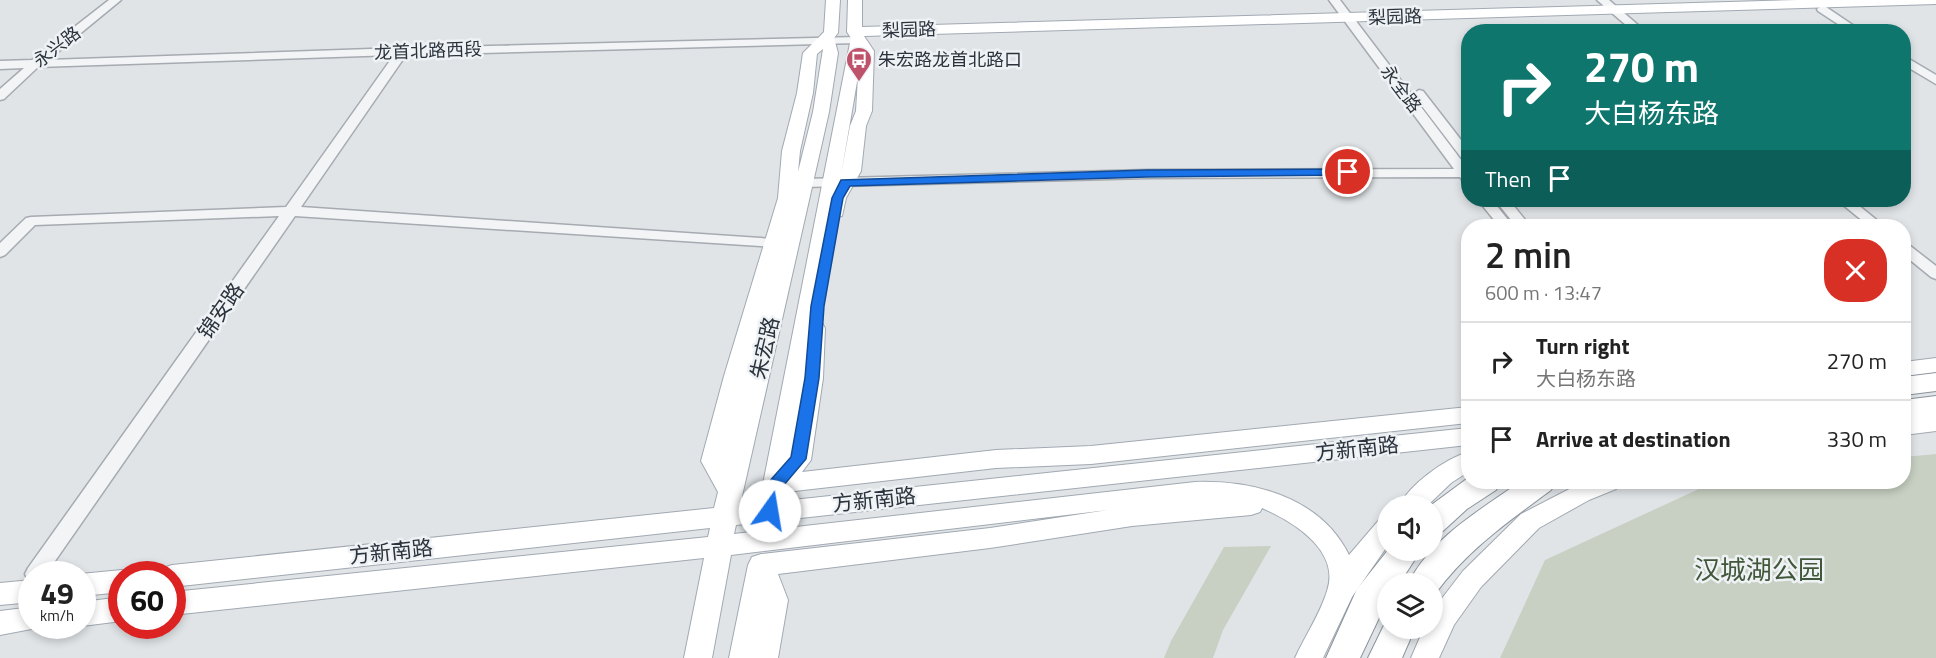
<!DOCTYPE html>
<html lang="en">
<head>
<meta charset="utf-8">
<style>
	body { margin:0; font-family:"Titillium Web","Noto Sans SC",sans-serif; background:#f6f6f6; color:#222; height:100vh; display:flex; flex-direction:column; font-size:22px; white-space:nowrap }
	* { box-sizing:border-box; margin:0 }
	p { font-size:20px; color:#767676 }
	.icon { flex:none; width:33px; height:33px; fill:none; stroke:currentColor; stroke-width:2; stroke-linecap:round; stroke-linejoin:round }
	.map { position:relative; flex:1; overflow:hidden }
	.panel { position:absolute; left:1461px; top:219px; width:450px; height:270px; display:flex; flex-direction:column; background:#fff; border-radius:24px; box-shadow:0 3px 9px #0003 }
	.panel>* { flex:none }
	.hud { position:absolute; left:1461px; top:24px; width:450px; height:183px; border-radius:24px; box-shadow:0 3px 9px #0003; background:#0f766e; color:#fff; overflow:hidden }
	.fabs { position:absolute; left:1377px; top:495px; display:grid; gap:12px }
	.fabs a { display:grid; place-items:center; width:66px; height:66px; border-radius:50%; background:#fff; box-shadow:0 3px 9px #0003; font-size:30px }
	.speed { position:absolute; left:18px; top:561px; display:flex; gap:12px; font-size:30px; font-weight:700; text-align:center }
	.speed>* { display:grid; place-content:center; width:78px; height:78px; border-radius:50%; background:#fff; box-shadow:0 3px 9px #0003; line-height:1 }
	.speed small { font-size:15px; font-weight:400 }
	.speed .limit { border:9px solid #d22; background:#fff; color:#111 }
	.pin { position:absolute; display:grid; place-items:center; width:51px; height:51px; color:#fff; margin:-26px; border:3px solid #fff; border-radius:50%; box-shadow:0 2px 6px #0007 }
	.me { position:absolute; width:66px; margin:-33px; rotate:13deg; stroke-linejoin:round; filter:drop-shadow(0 0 4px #0008) }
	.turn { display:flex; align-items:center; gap:21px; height:126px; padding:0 24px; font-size:27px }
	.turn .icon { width:78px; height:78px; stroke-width:2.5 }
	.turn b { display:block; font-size:42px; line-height:51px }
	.then { display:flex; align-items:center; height:57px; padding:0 24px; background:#0003; gap:12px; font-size:22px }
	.round { display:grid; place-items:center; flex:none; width:63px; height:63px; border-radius:24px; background:#f6f6f6 }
	.headline { display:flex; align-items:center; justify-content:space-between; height:102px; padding:0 24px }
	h1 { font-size:36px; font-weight:600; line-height:45px }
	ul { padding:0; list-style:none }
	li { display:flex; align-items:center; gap:18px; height:78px; padding:0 24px; border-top:2px solid #e0e0e0 }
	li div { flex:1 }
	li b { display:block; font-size:22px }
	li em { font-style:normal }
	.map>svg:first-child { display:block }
</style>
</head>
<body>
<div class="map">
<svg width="1936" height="658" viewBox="0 0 1936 658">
	<rect width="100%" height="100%" fill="#e0e4e7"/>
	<path fill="#c7d0c2" d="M1936 454V658H1500L1545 560 1714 482H1904V457Z
		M1271 546 1223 630 1213 658H1164L1171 641 1224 547Z"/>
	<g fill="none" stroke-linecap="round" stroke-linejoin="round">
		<defs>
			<path id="minor" d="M109 0H121L48 60 400 48 406 44 411 48 857 37 863 40 857 43 406 55 301 207 774 239 781 243 774 247 295 216 46 574H32V581L28 580 25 574 28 568 279 216 35 225 5 255 0 257V243L26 218 31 217 286 207 394 55 38 67 4 99 0 100V89L24 68 0 69V61L32 60Z
				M1329 0H1340L1468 169V182L1463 181 1460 177 1147 178 804 187 797 183 804 179 1147 170 1454 169Z
				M1597 0H1609L1646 32H1634Z
				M1822 6 1826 7 1863 32H1850L1818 11 1817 9Z
				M1904 56 1936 75V84L1904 65Z
				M1419 90 1423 91 1468 149V161L1463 160 1415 97 1413 94Z
				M1478 200H1492L1513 226H1499Z
				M1495 200H1509L1530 226H1516Z
				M1837 200H1852L1884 226H1869Z
				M1904 243 1909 245 1936 266V279L1931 277 1904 255Z"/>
			<path id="major" d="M826 0H840L838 33 834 38 838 53 829 112 740 505 764 503 761 497 763 484 851 38 847 32 848 0H862V27L1797 0H1936V4L864 36 874 51 872 111 866 126 861 171 846 198 842 216 834 217 816 321 822 323 825 328 823 378 811 460 802 472 996 450 1091 446 1468 407V423L1091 464 996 468 786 492 783 501 1468 428V445L736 525 734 534 1195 482C1255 480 1321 498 1349 555L1379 520 1388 517V545L1352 597 1323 658H1295C1304 638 1321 612 1327 591 1341 550 1292 521 1262 508L1260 512 1251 515 1132 526 990 548 778 574 788 600 778 658H729L748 565 752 557 761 554 990 528 1108 510 731 555 712 658H684L704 558 172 615V592L708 537 710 528 172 587V574H159L163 568 172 565 714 508 718 492 701 461 724 376 778 198 782 151 797 93 803 53 824 32ZM823 49 813 112 798 172 800 151 813 93 817 54ZM858 76 856 111 850 126 841 175Z
				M1936 358V372L1904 376V362Z
				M1936 415V431L1904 435V419Z
				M1468 452V472L1451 483 1427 506H1399C1410 484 1445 459 1468 452Z
				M1583 482H1619L1616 489 1589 500 1539 528 1481 587 1454 625 1439 658H1411L1424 628H1432L1433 610 1463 571 1521 514Z
				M122 570 132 574H122V592L82 596V574H80Z
				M32 580V602L0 605V583Z
				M122 597V621L82 626H81L82 602Z
				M32 607V626H43L42 627 0 635V611Z"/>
			<path id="highway" d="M1936 373V391L1904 395V377Z
				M1936 396V416L1904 420V400Z
				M1468 478V482H1501L1496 490 1467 509 1443 531 1432 534V506H1430Z
				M1520 482H1556L1551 490C1509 521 1467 550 1435 594L1432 595V584H1408C1431 538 1480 510 1520 482Z
				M1388 550H1421L1399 584H1388V599L1360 658H1326L1357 589Z
				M1388 617V628H1415L1402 658H1368Z"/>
		</defs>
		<use href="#minor" stroke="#a6abb1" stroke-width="3"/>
		<use href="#major" stroke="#a1a9b2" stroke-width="2"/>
		<use href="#highway" stroke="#89929c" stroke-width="2"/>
		<use href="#minor" fill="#f2f4f6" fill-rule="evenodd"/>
		<use href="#major" fill="#fff" fill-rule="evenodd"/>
		<use href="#highway" fill="#fff" fill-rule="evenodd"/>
	</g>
	<path fill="#1a73e8" stroke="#114b97" stroke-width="1.5" d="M1348 169 1352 170V175L1147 177 850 186 843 198 824 306 819 378 806 459 783 486 776 515 770 517 764 515 762 511 767 484 791 457 805 378 811 306 832 198 841 180 1147 170Z"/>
	<defs>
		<symbol id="bus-pin" viewBox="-11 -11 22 30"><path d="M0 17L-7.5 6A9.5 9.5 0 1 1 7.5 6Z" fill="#bf526b" stroke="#eff2f5"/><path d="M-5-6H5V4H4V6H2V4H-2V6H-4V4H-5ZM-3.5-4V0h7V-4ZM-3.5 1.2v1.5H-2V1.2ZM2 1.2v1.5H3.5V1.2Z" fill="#fff"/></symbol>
	</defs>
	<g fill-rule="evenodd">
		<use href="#bus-pin" x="844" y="45" width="30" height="40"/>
	</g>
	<g text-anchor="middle" stroke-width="5" stroke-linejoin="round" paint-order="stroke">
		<g font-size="18" fill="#2b333d" stroke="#eff2f5">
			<text transform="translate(1395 17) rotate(-2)" y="6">梨园路</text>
			<text transform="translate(909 30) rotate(-2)" y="6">梨园路</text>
			<text transform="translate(57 47) rotate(-38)" y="6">永兴路</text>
			<text transform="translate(428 51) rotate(-2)" y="6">龙首北路西段</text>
			<text transform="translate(1401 89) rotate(53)" y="6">永全路</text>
		</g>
		<g font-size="18" fill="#2b333d" stroke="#eff2f5" text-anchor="start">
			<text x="878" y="66">朱宏路龙首北路口</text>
		</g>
		<g font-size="21" fill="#2b333d" stroke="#eff2f5">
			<text transform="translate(221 311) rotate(-55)" y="7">锦安路</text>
			<text transform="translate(765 348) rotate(-77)" y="7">朱宏路</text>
			<text transform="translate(1357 449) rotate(-6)" y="7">方新南路</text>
			<text transform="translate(874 500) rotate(-6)" y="7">方新南路</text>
			<text transform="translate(391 552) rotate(-6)" y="7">方新南路</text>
		</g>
		<g font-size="26" fill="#415739" stroke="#eff2f5">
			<text x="1759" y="579">汉城湖公园</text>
		</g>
	</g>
</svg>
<div class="fabs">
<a><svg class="icon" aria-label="sound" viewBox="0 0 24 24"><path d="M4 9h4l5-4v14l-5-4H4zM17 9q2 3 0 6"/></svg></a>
<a><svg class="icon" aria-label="layers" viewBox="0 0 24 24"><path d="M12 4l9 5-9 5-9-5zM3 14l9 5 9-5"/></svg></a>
</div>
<div class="speed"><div>49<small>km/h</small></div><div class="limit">60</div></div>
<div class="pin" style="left:1348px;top:172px;background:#d93025"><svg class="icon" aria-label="arrive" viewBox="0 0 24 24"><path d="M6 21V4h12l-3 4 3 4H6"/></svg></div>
<svg class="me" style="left:770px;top:511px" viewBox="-20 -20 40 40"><circle r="19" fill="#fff"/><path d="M0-13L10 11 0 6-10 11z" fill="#1a73e8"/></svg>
<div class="hud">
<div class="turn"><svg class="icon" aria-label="right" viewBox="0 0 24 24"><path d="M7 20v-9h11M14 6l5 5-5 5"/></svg><div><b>270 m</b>大白杨东路</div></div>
<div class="then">Then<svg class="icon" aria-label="arrive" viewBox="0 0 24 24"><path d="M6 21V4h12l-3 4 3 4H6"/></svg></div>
</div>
<section class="panel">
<div class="headline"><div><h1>2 min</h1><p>600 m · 13:47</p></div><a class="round" style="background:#d93025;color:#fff"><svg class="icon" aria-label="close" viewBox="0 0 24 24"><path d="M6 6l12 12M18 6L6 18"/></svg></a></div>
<ul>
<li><svg class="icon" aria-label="right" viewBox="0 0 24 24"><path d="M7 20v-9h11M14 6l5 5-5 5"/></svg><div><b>Turn right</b><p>大白杨东路</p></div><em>270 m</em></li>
<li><svg class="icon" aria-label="arrive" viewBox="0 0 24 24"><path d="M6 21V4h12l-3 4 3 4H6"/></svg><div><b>Arrive at destination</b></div><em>330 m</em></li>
</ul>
</section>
</div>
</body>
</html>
